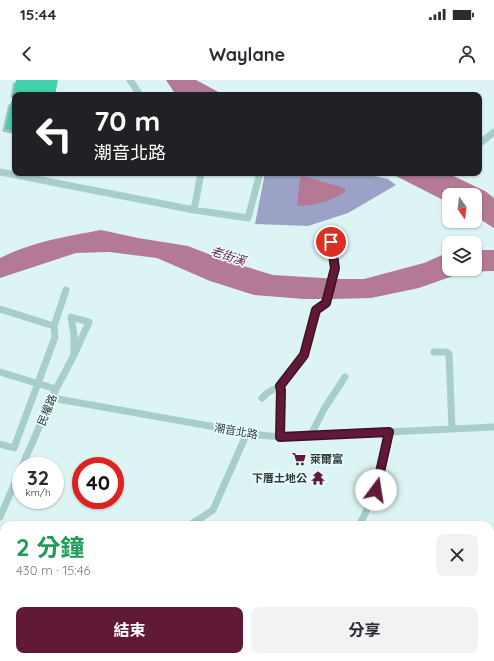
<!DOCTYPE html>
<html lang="zh-TW">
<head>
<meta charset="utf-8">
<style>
	body { margin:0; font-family:Quicksand,"Noto Sans TC",sans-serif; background:#f2f2f3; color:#2b2b33; height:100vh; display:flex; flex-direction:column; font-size:15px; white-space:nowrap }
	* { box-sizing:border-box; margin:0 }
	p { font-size:13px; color:#7c7c81 }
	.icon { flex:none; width:22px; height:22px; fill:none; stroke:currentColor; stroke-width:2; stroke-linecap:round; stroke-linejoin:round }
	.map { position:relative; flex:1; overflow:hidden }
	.panel { position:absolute; left:0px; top:441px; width:494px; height:140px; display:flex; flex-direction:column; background:#fff; border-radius:12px 12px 0 0; box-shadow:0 1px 3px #0004 }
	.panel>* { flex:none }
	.banner { position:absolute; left:12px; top:12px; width:470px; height:84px; border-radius:8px; box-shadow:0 1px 3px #0004; background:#202124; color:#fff; overflow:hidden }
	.needle { width:26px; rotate:166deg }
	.controls { position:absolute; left:442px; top:108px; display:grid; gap:8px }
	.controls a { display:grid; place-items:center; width:40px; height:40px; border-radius:8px; background:#fff; box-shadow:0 1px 3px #0004; font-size:20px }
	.speed { position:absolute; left:12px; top:377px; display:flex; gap:8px; font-size:20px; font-weight:700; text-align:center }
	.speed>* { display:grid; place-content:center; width:52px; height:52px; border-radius:50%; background:#fff; box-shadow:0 1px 3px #0004; line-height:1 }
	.speed small { font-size:10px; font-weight:400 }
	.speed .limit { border:6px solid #d22; background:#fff; color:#111 }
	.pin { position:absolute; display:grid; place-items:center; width:34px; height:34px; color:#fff; margin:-17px; border:2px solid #fff; border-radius:50%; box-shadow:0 1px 4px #0007 }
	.me { position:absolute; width:44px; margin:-22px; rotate:14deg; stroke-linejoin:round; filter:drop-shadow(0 0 3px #0008) }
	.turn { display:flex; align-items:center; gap:14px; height:84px; padding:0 16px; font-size:18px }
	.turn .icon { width:52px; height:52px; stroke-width:2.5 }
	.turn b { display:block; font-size:28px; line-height:34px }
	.round { display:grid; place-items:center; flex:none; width:42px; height:42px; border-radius:8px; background:#f2f2f3 }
	.summary { display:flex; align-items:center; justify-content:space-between; height:68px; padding:0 16px }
	h1 { font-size:24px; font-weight:700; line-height:30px; color:#1e9e55 }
	.button { display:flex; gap:8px; margin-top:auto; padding:8px 16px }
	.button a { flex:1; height:46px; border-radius:8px; background:#601a38; color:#fff; font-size:16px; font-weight:700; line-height:46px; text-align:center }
	.button a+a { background:#f2f2f3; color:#2b2b33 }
	.status { display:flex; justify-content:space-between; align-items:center; height:28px; padding:0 20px; background:#fff; direction:ltr }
	.status svg { height:11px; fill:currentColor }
	header { display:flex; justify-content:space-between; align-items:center; height:52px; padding:0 16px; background:#fff; font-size:18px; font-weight:700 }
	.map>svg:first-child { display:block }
</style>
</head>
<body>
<div class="status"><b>15:44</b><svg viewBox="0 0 49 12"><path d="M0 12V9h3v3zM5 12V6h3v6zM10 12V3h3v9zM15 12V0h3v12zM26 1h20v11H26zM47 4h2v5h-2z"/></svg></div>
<header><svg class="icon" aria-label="back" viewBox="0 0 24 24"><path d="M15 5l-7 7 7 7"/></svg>Waylane<svg class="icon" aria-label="person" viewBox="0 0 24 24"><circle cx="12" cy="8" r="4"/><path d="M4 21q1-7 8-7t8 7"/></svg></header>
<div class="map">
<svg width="494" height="581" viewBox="0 0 494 581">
	<defs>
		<filter id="shadow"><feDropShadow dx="-2.5" dy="2.5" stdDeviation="0" flood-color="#0004"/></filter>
	</defs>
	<rect width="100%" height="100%" fill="#ddf4f5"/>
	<path fill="#9ba2c5" d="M265 93H361L388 99 396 105 348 133 308 146 255 144Z"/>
	<path fill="#b47994" d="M166 0H196L224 15H176Z
		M390 93H447L485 111 494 118V148L475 136V115H449V123Z
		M303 96 341 107 345 109V112C331 121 314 126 297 126L300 99Z
		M101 150 138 158 188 166 221 179 273 195 338 199H364L424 183 449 172V189H475V170H494V191L464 192 419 208 371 218 332 219H304L254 215 210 201 157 178 109 172 76 173 0 198V178C35 161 64 157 101 150Z
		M494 463V581H475L473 577H490V469Z"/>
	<path fill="#40d0ab" filter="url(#shadow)" d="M16 0H58L55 15H13Z
		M11 22 15 23V51L5 49Z"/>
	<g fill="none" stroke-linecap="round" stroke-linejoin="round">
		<path stroke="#a8cecc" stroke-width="7" d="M130 0 140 15
			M479 64 494 52
			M0 92 194 130 248 138 260 93
			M194 130 201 93
			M0 229 54 246
			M434 272H446L449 274 452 349
			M0 292 56 309
			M280 306 281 310 280 357
			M52 318 260 355 280 357 494 347
			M262 318 267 313 280 306 304 275 316 230 326 223 335 188 328 150
			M311 355 324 329 345 297
			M0 364 14 368 55 257 54 246 66 210
			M22 386 56 309 74 275 89 242 71 237 74 255V275
			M0 437 21 389
			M190 445 213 430 247 353
			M359 445C376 416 382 384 389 352
			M102 577 108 580
			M79 581 83 577
			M265 581 268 577
			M351 581 352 577"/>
	</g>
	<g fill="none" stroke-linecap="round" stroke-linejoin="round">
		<defs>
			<path id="route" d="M331 162 335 188 326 223 316 230 304 275 280 306 281 310 280 357 389 352 376 410"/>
		</defs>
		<use href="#route" stroke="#3e1124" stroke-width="10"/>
		<use href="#route" stroke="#601a38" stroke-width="7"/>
	</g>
	<defs>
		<symbol id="supermarket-bare" viewBox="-9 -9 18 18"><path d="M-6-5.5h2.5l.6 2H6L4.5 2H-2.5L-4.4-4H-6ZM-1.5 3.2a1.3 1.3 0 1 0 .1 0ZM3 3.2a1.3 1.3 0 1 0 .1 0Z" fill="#601a38" stroke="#eafbfb" stroke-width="2.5" paint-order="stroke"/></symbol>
		<symbol id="temple-bare" viewBox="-9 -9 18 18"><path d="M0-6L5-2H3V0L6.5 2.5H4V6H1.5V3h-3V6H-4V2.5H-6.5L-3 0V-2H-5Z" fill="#601a38" stroke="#eafbfb" stroke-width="2.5" paint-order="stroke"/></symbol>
	</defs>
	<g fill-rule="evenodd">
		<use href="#supermarket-bare" x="289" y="369" width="20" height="20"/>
		<use href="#temple-bare" x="308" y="388" width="20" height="20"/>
	</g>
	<g text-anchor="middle" stroke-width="3.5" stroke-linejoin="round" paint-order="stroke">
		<g font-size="11" fill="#293a37" stroke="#eafbfb">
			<text transform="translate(47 330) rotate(-67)" y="4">民權路</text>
			<text transform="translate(236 351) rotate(10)" y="4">潮音北路</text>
		</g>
		<g font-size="11" font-weight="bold" fill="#293a37" stroke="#eafbfb" text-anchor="start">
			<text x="310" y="383">萊爾富</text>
			<text x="307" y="402" text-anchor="end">下厝土地公</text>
		</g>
		<g font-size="12" font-style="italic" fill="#601a38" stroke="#eafbfb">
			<text transform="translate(228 176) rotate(18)" y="4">老街溪</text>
		</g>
	</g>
</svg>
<div class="controls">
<a><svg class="needle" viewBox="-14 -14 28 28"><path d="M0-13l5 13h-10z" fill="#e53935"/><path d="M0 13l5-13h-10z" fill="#7c7c81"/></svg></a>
<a><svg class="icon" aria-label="layers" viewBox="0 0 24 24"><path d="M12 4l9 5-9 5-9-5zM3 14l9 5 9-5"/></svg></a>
</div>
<div class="speed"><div>32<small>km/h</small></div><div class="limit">40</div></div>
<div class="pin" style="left:331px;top:162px;background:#d93025"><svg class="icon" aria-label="arrive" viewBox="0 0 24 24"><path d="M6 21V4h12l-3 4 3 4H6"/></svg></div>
<svg class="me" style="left:376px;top:410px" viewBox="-20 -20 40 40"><circle r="19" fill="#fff"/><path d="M0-13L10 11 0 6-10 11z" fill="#601a38"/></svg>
<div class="banner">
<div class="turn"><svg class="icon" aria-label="left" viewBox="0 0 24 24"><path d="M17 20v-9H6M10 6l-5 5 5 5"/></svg><div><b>70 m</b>潮音北路</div></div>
</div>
<section class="panel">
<div class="summary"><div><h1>2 分鐘</h1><p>430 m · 15:46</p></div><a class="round"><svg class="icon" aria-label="close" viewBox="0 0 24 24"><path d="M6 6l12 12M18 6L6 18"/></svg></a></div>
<div class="button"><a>結束</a><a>分享</a></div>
</section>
</div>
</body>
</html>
